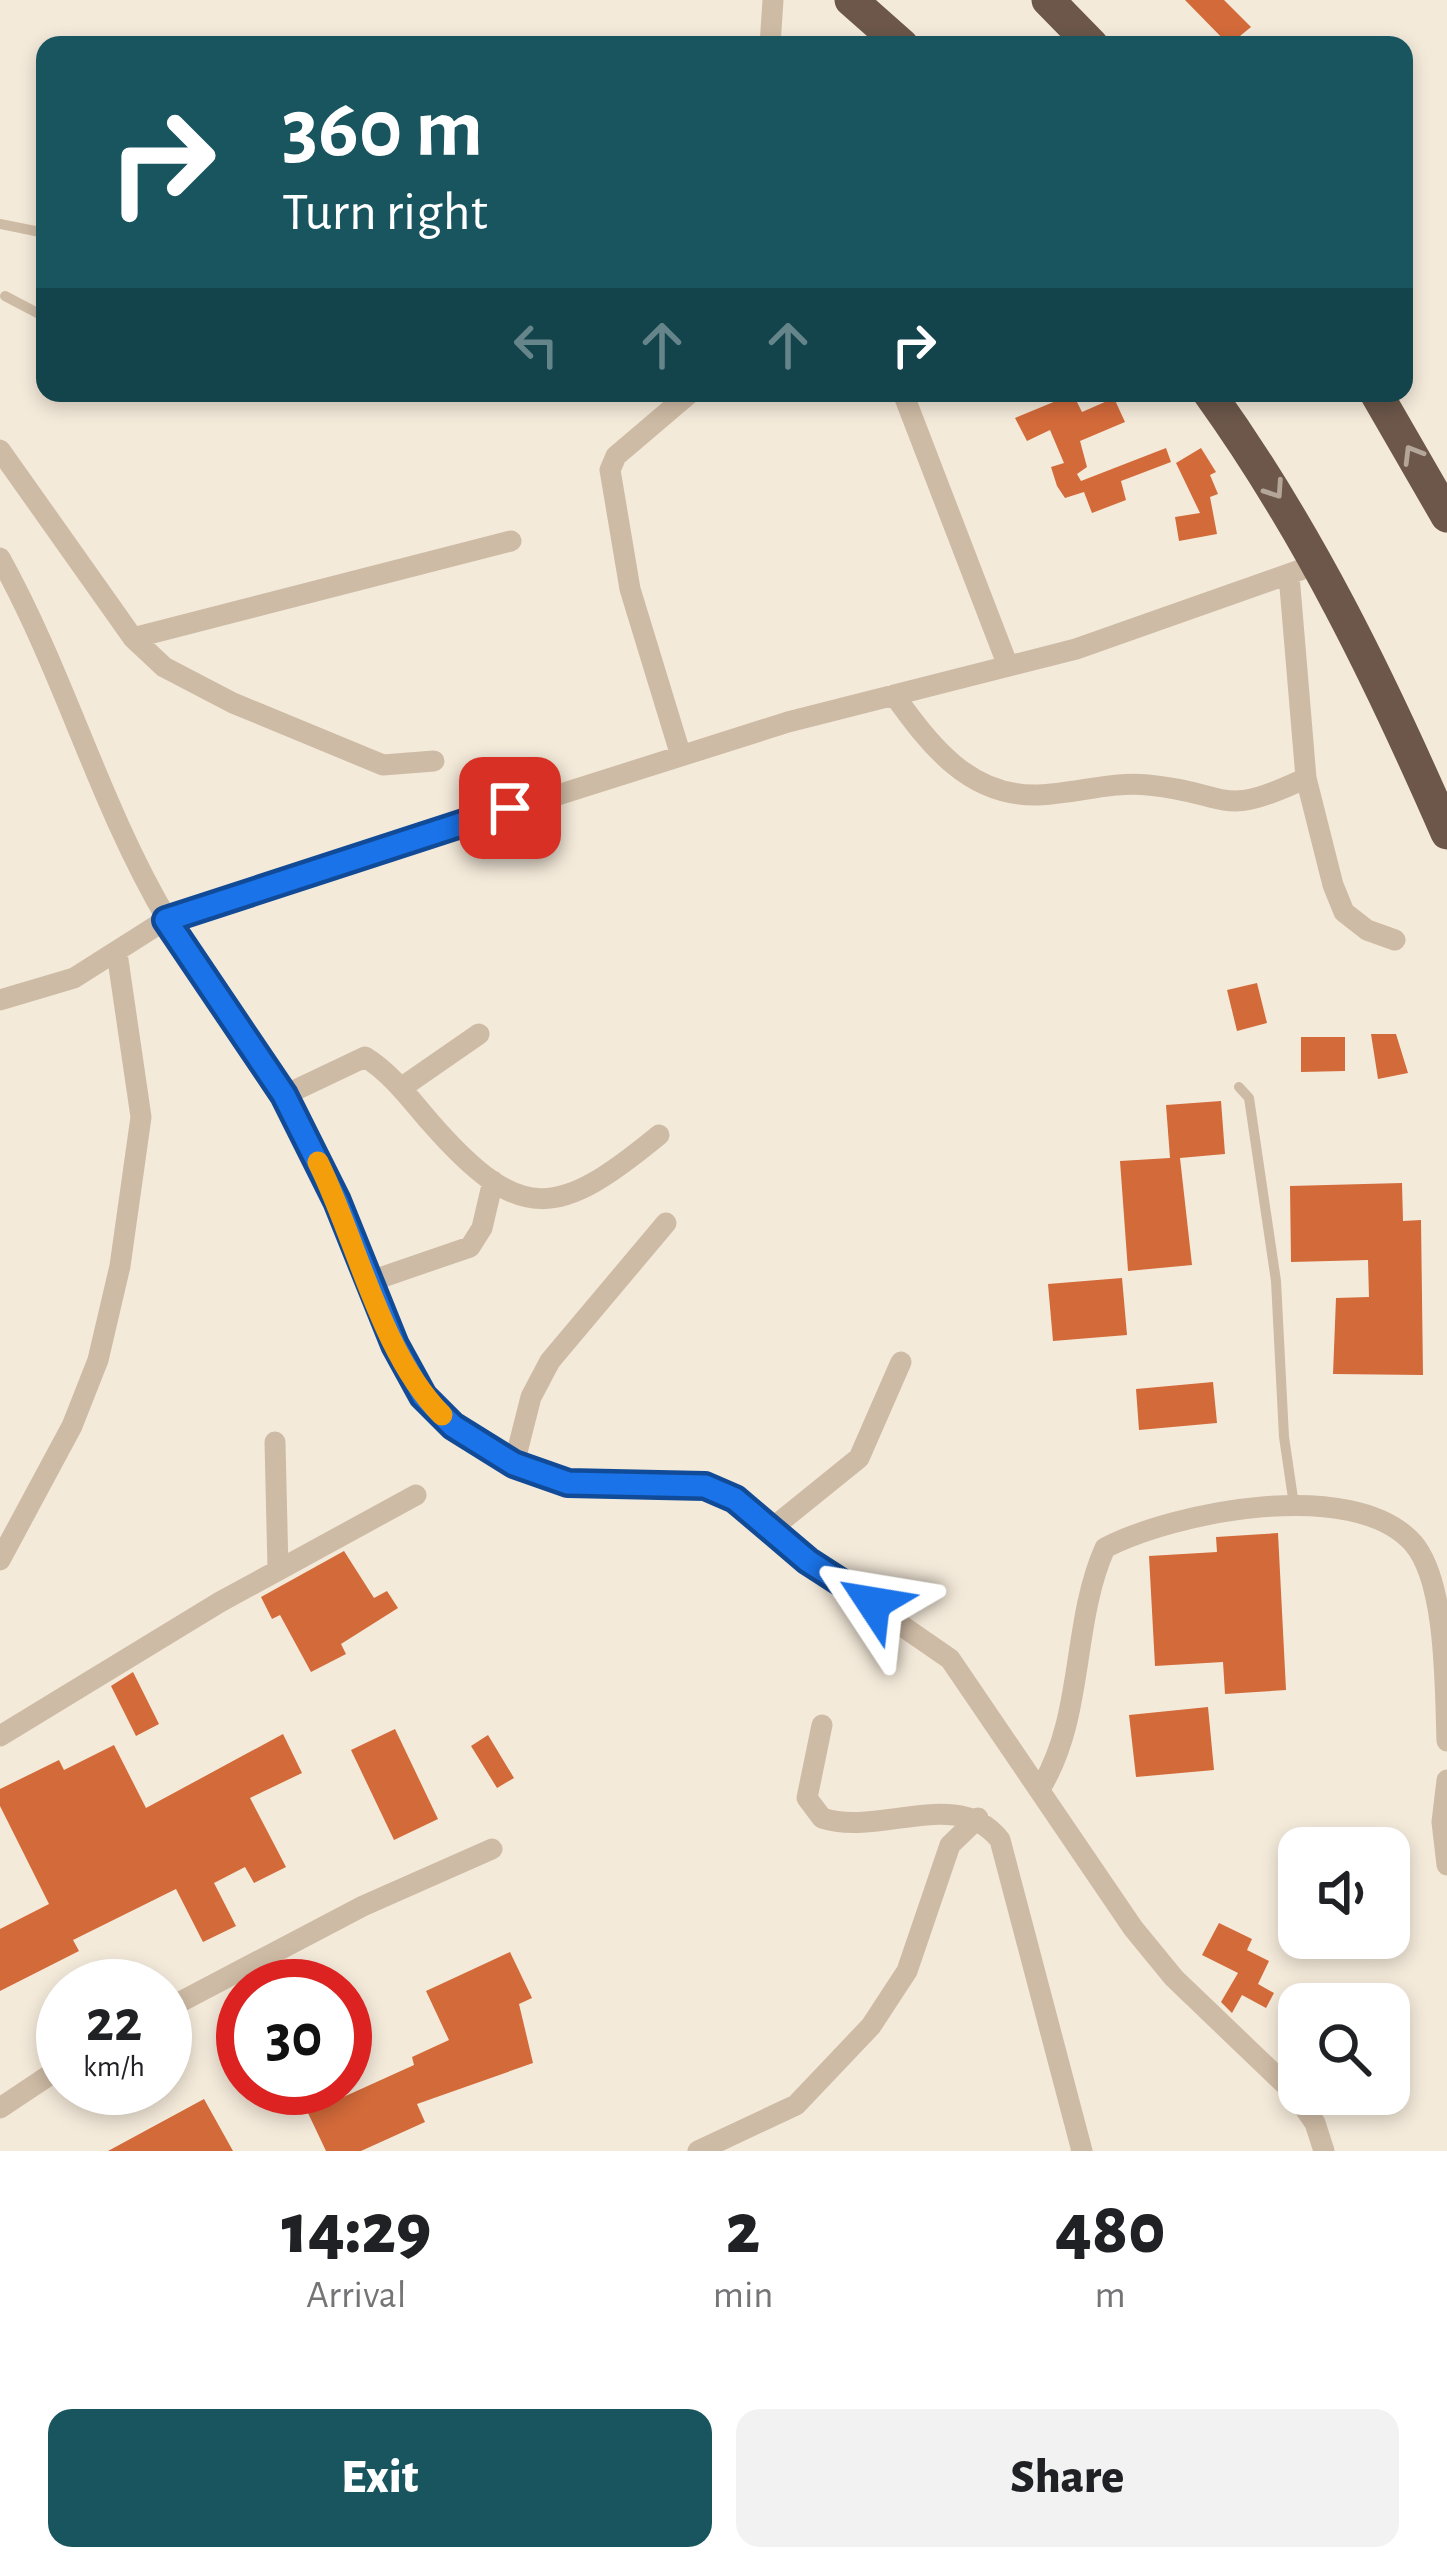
<!DOCTYPE html>
<html lang="en">
<head>
<meta charset="utf-8">
<style>
	body { margin:0; font-family:"Alegreya Sans",sans-serif; background:#f2f2f2; color:#202124; height:100vh; display:flex; flex-direction:column; font-size:45px; white-space:nowrap }
	* { box-sizing:border-box; margin:0 }
	p { font-size:39px; color:#757577 }
	.icon { flex:none; width:66px; height:66px; fill:none; stroke:currentColor; stroke-width:2; stroke-linecap:round; stroke-linejoin:round }
	.map { position:relative; height:2151px; overflow:hidden }
	.side { display:flex; flex-direction:column; background:#fff; flex:1 }
	.side>* { flex:none }
	.guide { position:absolute; left:36px; top:36px; width:1377px; height:366px; border-radius:24px; box-shadow:0 6px 18px #0003; background:#18555f; color:#fff; overflow:hidden }
	.tools { position:absolute; left:1278px; top:1827px; display:grid; gap:24px }
	.tools a { display:grid; place-items:center; width:132px; height:132px; border-radius:24px; background:#fff; box-shadow:0 6px 18px #0003; font-size:60px }
	.speed { position:absolute; left:36px; top:1959px; display:flex; gap:24px; font-size:60px; font-weight:700; text-align:center }
	.speed>* { display:grid; place-content:center; width:156px; height:156px; border-radius:50%; background:#fff; box-shadow:0 6px 18px #0003; line-height:1 }
	.speed small { font-size:30px; font-weight:400 }
	.speed .limit { border:18px solid #d22; background:#fff; color:#111 }
	.pin { position:absolute; display:grid; place-items:center; width:102px; height:102px; color:#fff; margin:-51px; border-radius:24px; box-shadow:0 6px 18px #0006 }
	.me { position:absolute; width:132px; margin:-66px; rotate:303deg; stroke-linejoin:round; filter:drop-shadow(0 0 9px #0008) }
	.turn { display:flex; align-items:center; gap:42px; height:252px; padding:0 48px; font-size:54px }
	.turn .icon { width:156px; height:156px; stroke-width:2.5 }
	.turn b { display:block; font-size:84px; line-height:102px }
	.lanes { display:flex; align-items:center; height:114px; padding:0 48px; background:#0003; justify-content:center; gap:60px; direction:ltr }
	.lanes .off { opacity:.35 }
	.eta { display:flex; justify-content:space-evenly; align-items:center; height:204px; text-align:center }
	.eta b { font-size:72px; font-weight:800; line-height:84px }
	.cta { display:flex; gap:24px; margin-top:auto; padding:24px 48px }
	.cta a { flex:1; height:138px; border-radius:24px; background:#18555f; color:#fff; font-size:48px; font-weight:800; line-height:138px; text-align:center }
	.cta a+a { background:#f2f2f2; color:#202124 }
	.map>svg:first-child { display:block }
</style>
</head>
<body>
<div class="map">
<svg width="1447" height="2151" viewBox="0 0 1447 2151">
	<rect width="100%" height="100%" fill="#f4eada"/>
	<path fill="#d36a3a" d="M1185 0H1224L1251 27 1229 45Z
		M1073 394 1082 412 1114 398 1125 422 1080 441 1087 467 1077 474 1081 481 1166 448 1171 462 1121 481 1126 500 1092 513 1084 492 1065 498 1057 486 1051 467 1064 463 1050 430 1027 441 1015 418Z
		M1201 448 1216 472 1210 475 1218 494 1210 497 1217 534 1179 541 1175 517 1200 513 1176 463Z
		M1257 983 1267 1023 1237 1031 1227 990Z
		M1371 1034H1396L1408 1073 1378 1079Z
		M1301 1037H1345V1071L1301 1072Z
		M1221 1101 1225 1154 1180 1158 1192 1265 1128 1271 1120 1161 1170 1158 1166 1105Z
		M1402 1183 1403 1221 1421 1220 1423 1375 1333 1374 1336 1298 1369 1297 1368 1260 1291 1262 1290 1186Z
		M1122 1278 1127 1335 1053 1341 1048 1284Z
		M1213 1382 1217 1423 1139 1430 1136 1389Z
		M1278 1533 1286 1690 1225 1694 1223 1662 1155 1666 1149 1556 1217 1552 1216 1537Z
		M344 1551 374 1598 387 1591 398 1608 341 1644 346 1654 311 1672 280 1615 272 1619 261 1597Z
		M133 1672 159 1724 136 1736 111 1686Z
		M1208 1707 1214 1770 1136 1777 1129 1715Z
		M395 1729 438 1819 394 1840 351 1750Z
		M283 1734 302 1773 250 1798 286 1867 254 1883 245 1867 214 1883 236 1926 203 1942 176 1889 73 1940 79 1951 0 1991V1929L49 1904 0 1806V1789L59 1760 64 1770 114 1745 146 1808Z
		M488 1735 514 1778 497 1788 471 1746Z
		M1219 1923 1252 1939 1247 1950 1269 1961 1258 1984 1274 1993 1266 2008 1242 1995 1232 2013 1221 2002 1238 1973 1202 1955Z
		M510 1952 532 1998 519 2004 533 2063 417 2104 425 2122 361 2151H326L308 2113 414 2065 412 2057 449 2040 426 1991Z
		M204 2099 233 2151H108Z"/>
	<g fill="none" stroke-linecap="round" stroke-linejoin="round">
		<path stroke="#cebba5" stroke-width="10" d="M0 224 45 233
			M5 296 45 317
			M1239 1087 1249 1098 1276 1281 1284 1437 1294 1505"/>
		<path stroke="#cebba5" stroke-width="21" d="M770 45 773 0
			M903 393 1008 666
			M0 450 133 638 164 667 233 703 383 765 434 761
			M0 558C65 675 99 804 167 919L74 978 0 1000
			M1320 563 1076 649 788 722 167 919 285 1095 337 1201 395 1345 423 1396 481 1447 568 1483H672L705 1486 735 1499 808 1561 950 1659 1133 1928 1174 1978 1295 2094 1315 2123 1324 2151
			M1289 575 1306 778 1333 885 1344 912 1367 930 1395 940
			M133 638 511 541
			M894 695C930 745 969 797 1038 795 1074 794 1112 781 1148 785 1232 793 1218 820 1306 778
			M681 756 630 589 610 470 616 456 690 393
			M401 1088 479 1034
			M285 1095 365 1057C391 1073 411 1100 430 1122 521 1226 558 1218 659 1135
			M371 1281 470 1247 482 1228 493 1181
			M275 1442 278 1570
			M514 1464 531 1397 550 1361 666 1223
			M770 1530 859 1458 901 1362
			M0 1560 72 1426 98 1360 120 1266 141 1117 117 953
			M822 1725 807 1798 822 1818C879 1837 958 1786 1000 1840L1082 2151
			M0 1736 220 1602 416 1495
			M1447 1780 1442 1822 1447 1865
			M1040 1789C1085 1716 1071 1624 1105 1548 1174 1512 1353 1476 1413 1543 1447 1582 1445 1690 1447 1741
			M165 2010 363 1906 492 1849
			M0 2108 63 2066
			M698 2151 796 2105 871 2026 907 1971 950 1845 978 1818"/>
		<path stroke="#6c574a" stroke-width="33" d="M851 0 902 45
			M1048 0 1092 45
			M1209 393C1308 531 1379 677 1447 833
			M1376 393 1447 516"/>
	</g>
	<defs><path id="oneway-chevron" d="M-2-3.5L2.5 0L-2 3.5" fill="none" stroke-width="1.6" stroke-linecap="round" stroke-linejoin="round" transform="scale(3)"/></defs>
	<g stroke="#b4a698">
		<use href="#oneway-chevron" transform="translate(1412 454) rotate(-121)"/>
		<use href="#oneway-chevron" transform="translate(1275 490) rotate(56)"/>
	</g>
	<g fill="none" stroke-linecap="round" stroke-linejoin="round">
		<defs>
			<path id="route" d="M510 808 166 920 284 1095 337 1201 395 1345 423 1396 453 1426 514 1464 568 1483 705 1486 735 1499 808 1561 873 1603"/>
		</defs>
		<use href="#route" stroke="#114b97" stroke-width="30"/>
		<use href="#route" stroke="#1a73e8" stroke-width="21"/>
		<path stroke="#f59e0b" stroke-width="21" d="M318 1162C357 1241 381 1354 442 1415"/>
	</g>
</svg>
<div class="tools">
<a><svg class="icon" aria-label="sound" viewBox="0 0 24 24"><path d="M4 9h4l5-4v14l-5-4H4zM17 9q2 3 0 6"/></svg></a>
<a><svg class="icon" aria-label="search" viewBox="0 0 24 24"><circle cx="10" cy="10" r="6"/><path d="M15 15l6 6"/></svg></a>
</div>
<div class="speed"><div>22<small>km/h</small></div><div class="limit">30</div></div>
<div class="pin" style="left:510px;top:808px;background:#d93025"><svg class="icon" aria-label="arrive" viewBox="0 0 24 24"><path d="M6 21V4h12l-3 4 3 4H6"/></svg></div>
<svg class="me" style="left:873px;top:1603px" viewBox="-20 -20 40 40"><path d="M0-17L14 15 0 8-14 15z" fill="#1a73e8" stroke="#fff" stroke-width="4"/></svg>
<div class="guide">
<div class="turn"><svg class="icon" aria-label="right" viewBox="0 0 24 24"><path d="M7 20v-9h11M14 6l5 5-5 5"/></svg><div><b>360 m</b>Turn right</div></div>
<div class="lanes"><svg class="icon off" aria-label="left" viewBox="0 0 24 24"><path d="M17 20v-9H6M10 6l-5 5 5 5"/></svg><svg class="icon off" aria-label="ahead" viewBox="0 0 24 24"><path d="M12 20V5M6 11l6-6 6 6"/></svg><svg class="icon off" aria-label="ahead" viewBox="0 0 24 24"><path d="M12 20V5M6 11l6-6 6 6"/></svg><svg class="icon" aria-label="right" viewBox="0 0 24 24"><path d="M7 20v-9h11M14 6l5 5-5 5"/></svg></div>
</div>
</div>
<section class="side">
<div class="eta">
<div><b>14:29</b><p>Arrival</p></div>
<div><b>2</b><p>min</p></div>
<div><b>480</b><p>m</p></div>
</div>
<div class="cta"><a>Exit</a><a>Share</a></div>
</section>
</body>
</html>
